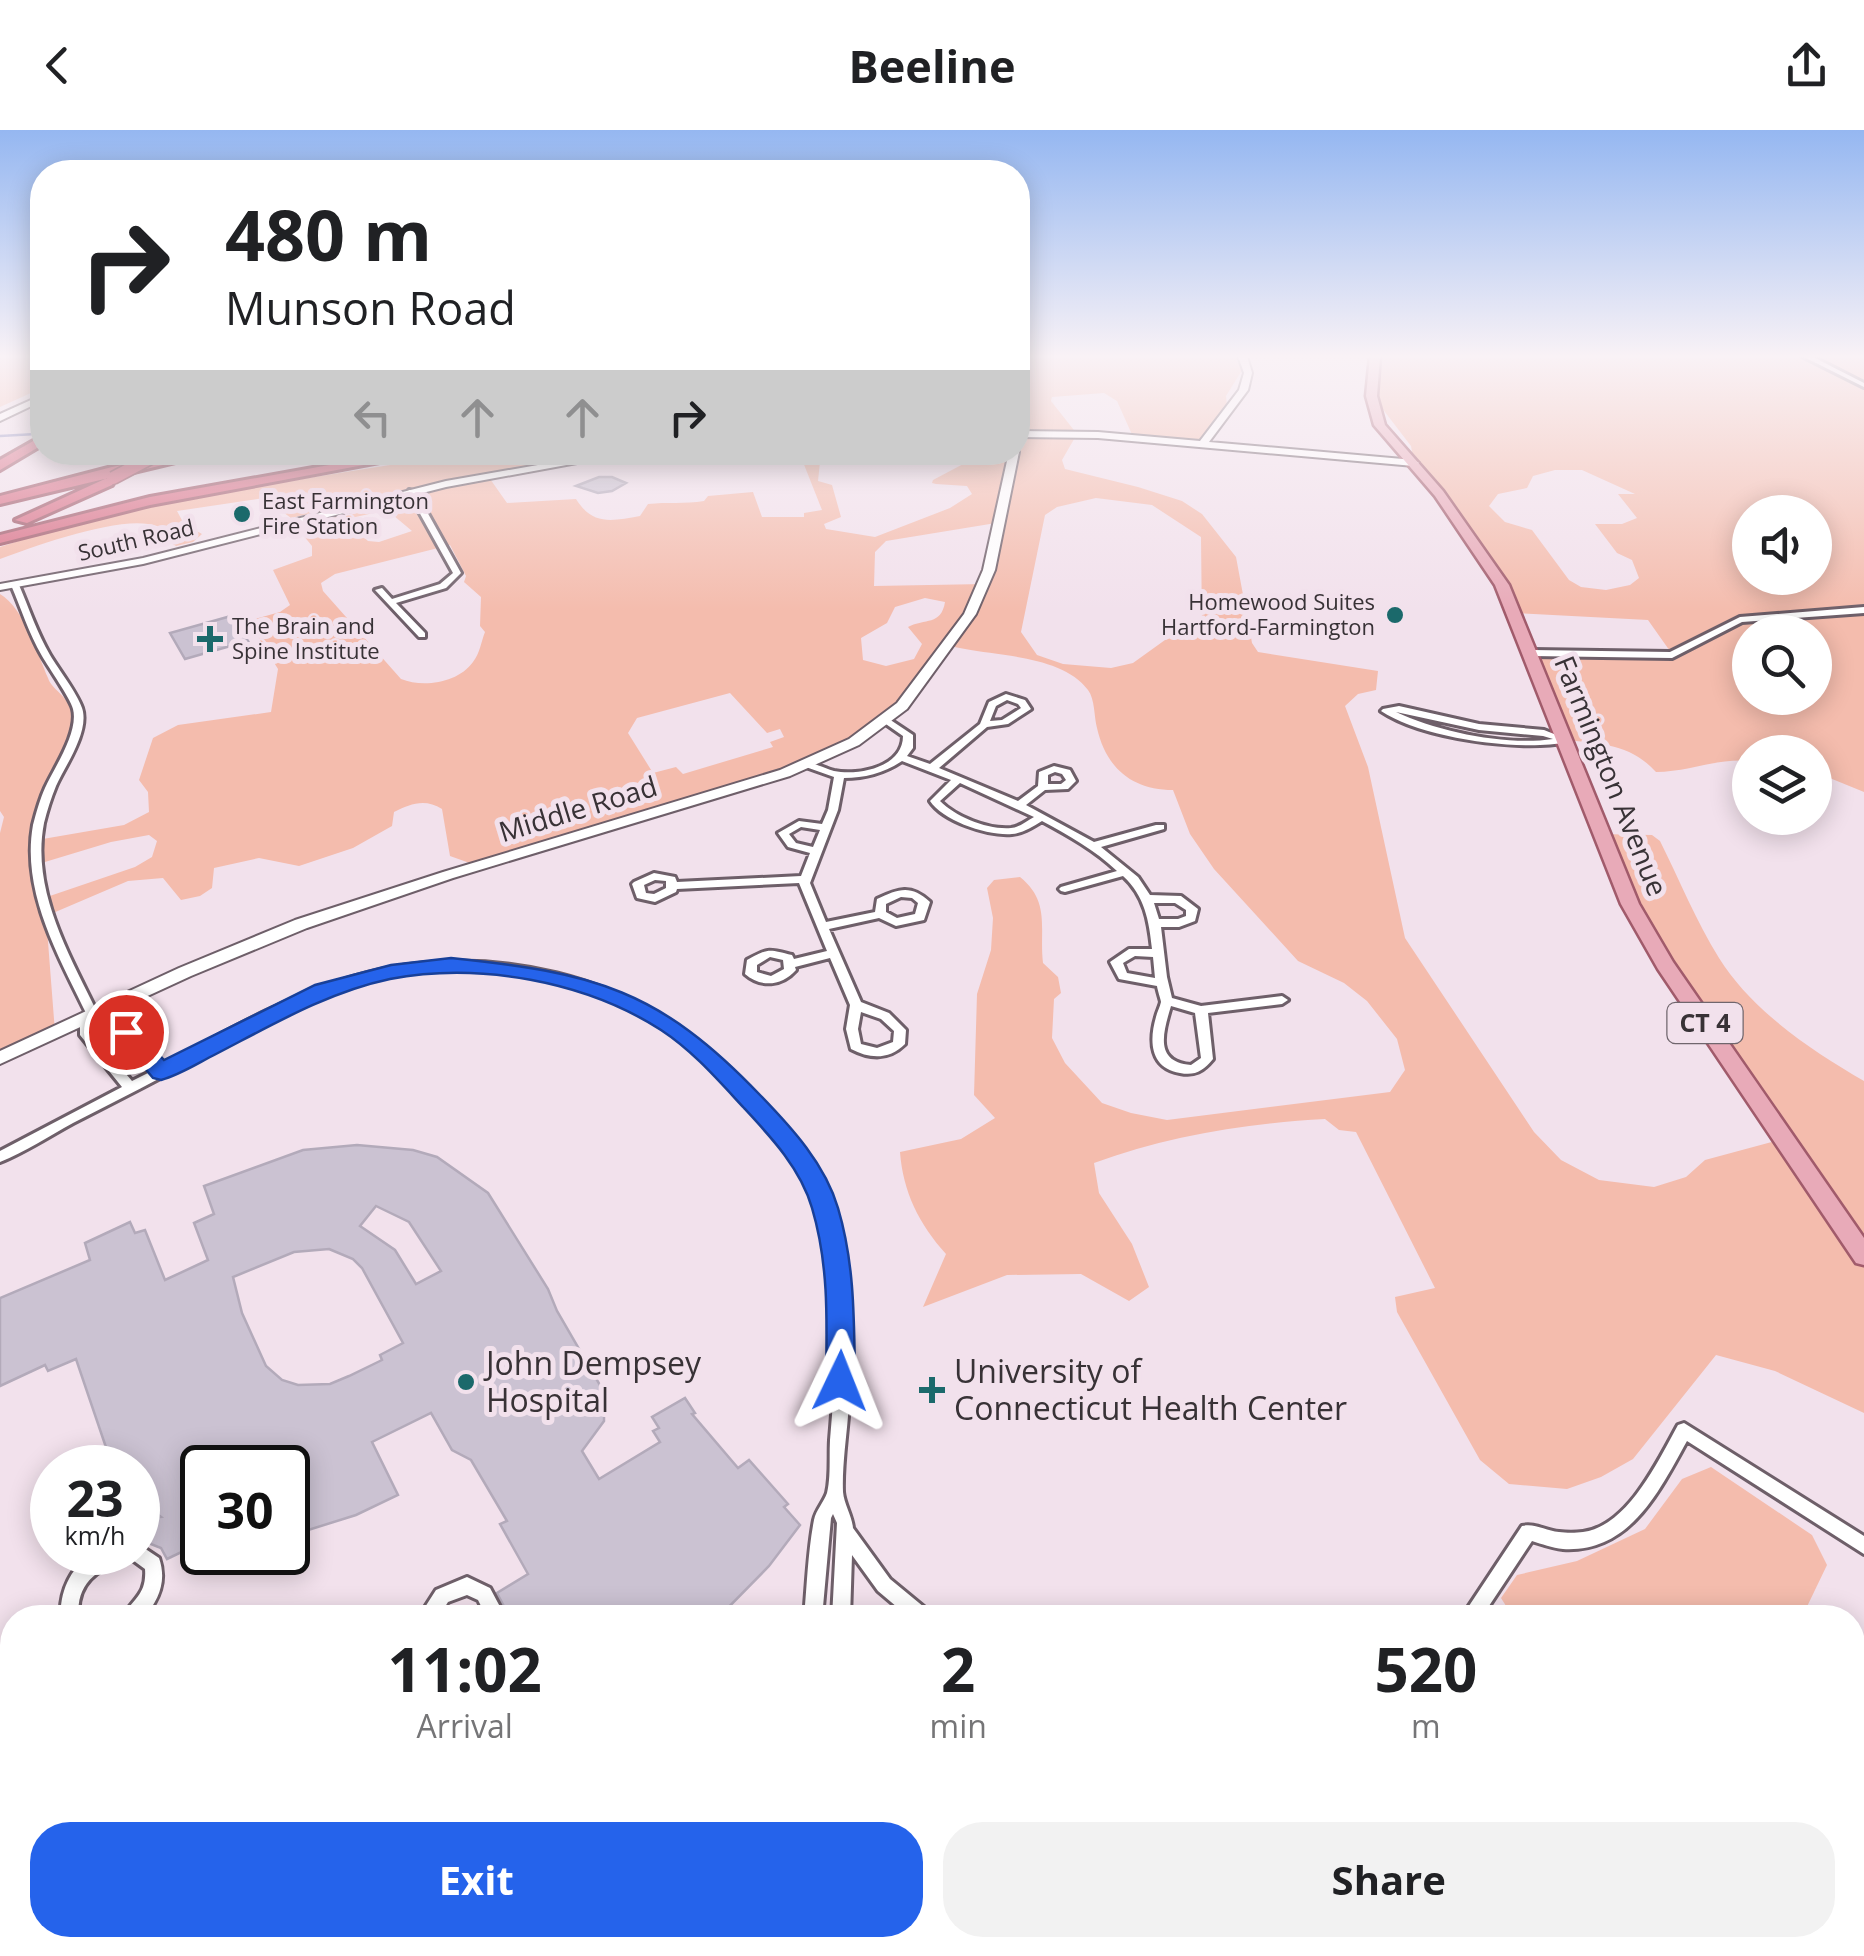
<!DOCTYPE html>
<html lang="en">
<head>
<meta charset="utf-8">
<style>
	body { margin:0; font-family:"Open Sans",sans-serif; background:#f2f2f2; color:#202124; height:100vh; display:flex; flex-direction:column; font-size:38px; white-space:nowrap }
	* { box-sizing:border-box; margin:0 }
	p { font-size:32px; color:#757577 }
	.icon { flex:none; width:55px; height:55px; fill:none; stroke:currentColor; stroke-width:2; stroke-linecap:round; stroke-linejoin:round }
	.map { position:relative; flex:1; overflow:hidden }
	.panel { position:absolute; left:0px; top:1475px; width:1865px; height:352px; display:flex; flex-direction:column; background:#fff; border-radius:40px 40px 0 0; box-shadow:0 5px 25px #0003 }
	.panel>* { flex:none }
	.hud { position:absolute; left:30px; top:30px; width:1000px; height:305px; border-radius:40px; box-shadow:0 5px 25px #0003; background:#fff; color:#202124; overflow:hidden }
	.tools { position:absolute; left:1732px; top:365px; display:grid; gap:20px }
	.tools a { display:grid; place-items:center; width:100px; height:100px; border-radius:50%; background:#fff; box-shadow:0 5px 25px #0003; font-size:50px }
	.speed { position:absolute; left:30px; top:1315px; display:flex; gap:20px; font-size:50px; font-weight:700; text-align:center }
	.speed>* { display:grid; place-content:center; width:130px; height:130px; border-radius:50%; background:#fff; box-shadow:0 5px 25px #0003; line-height:1 }
	.speed small { font-size:25px; font-weight:400 }
	.speed .limit { border:5px solid #111; border-radius:15px; background:#fff; color:#111 }
	.pin { position:absolute; display:grid; place-items:center; width:85px; height:85px; color:#fff; margin:-42px; border:5px solid #fff; border-radius:50%; box-shadow:0 2px 10px #0007 }
	.me { position:absolute; width:110px; margin:-55px; rotate:2deg; stroke-linejoin:round; filter:drop-shadow(0 0 8px #0008) }
	.turn { display:flex; align-items:center; gap:35px; height:210px; padding:0 30px; font-size:45px }
	.turn .icon { width:130px; height:130px; stroke-width:2.5 }
	.turn b { display:block; font-size:70px; line-height:85px }
	.lanes { display:flex; align-items:center; height:95px; padding:0 30px; background:#0003; justify-content:center; gap:50px; direction:ltr }
	.lanes .off { opacity:.35 }
	.eta { display:flex; justify-content:space-evenly; align-items:center; height:170px; text-align:center }
	.eta b { font-size:60px; font-weight:700; line-height:70px }
	.button { display:flex; gap:20px; margin-top:auto; padding:20px 30px }
	.button a { flex:1; height:115px; border-radius:40px; background:#2563eb; color:#fff; font-size:40px; font-weight:700; line-height:115px; text-align:center }
	.button a+a { background:#f2f2f2; color:#202124 }
	header { display:flex; justify-content:space-between; align-items:center; height:130px; padding:0 30px; background:#fff; font-size:45px; font-weight:700 }
	.map>svg:first-child { display:block }
</style>
</head>
<body>
<header><svg class="icon" aria-label="back" viewBox="0 0 24 24"><path d="M15 5l-7 7 7 7"/></svg>Beeline<svg class="icon" aria-label="share" viewBox="0 0 24 24"><path d="M12 15V3M7 8l5-5 5 5M5 13v7h14v-7"/></svg></header>
<div class="map">
<svg width="1864" height="1826" viewBox="0 0 1864 1826">
	<rect width="100%" height="100%" fill="#f2e1ec"/>
	<path fill="#f4bcad" fill-rule="evenodd" d="M0 226H42V258L0 277Z
		M1018 226H1242L1244 237 1226 266 1227 276 1202 315 1134 309 1117 271 1104 263 1052 267 1051 271 1077 304 1062 330 1065 339 1138 357 1182 371 1202 384 1236 427 1252 513 1258 522 1378 541 1376 560 1358 564 1345 576 1368 637 1405 808 1534 1002 1561 1030 1599 1050 1654 1057 1686 1047 1705 1030 1786 1008 1688 868 1599 704 1652 705 1660 711C1679 749 1696 791 1719 828 1752 881 1811 920 1864 951V1283L1775 1241 1716 1225 1633 1329 1601 1347 1567 1359 1509 1354 1480 1330 1397 1182 1395 1167 1435 1158 1356 1002 1339 1000 1325 989C1248 993 1166 1006 1094 1033L1099 1063 1132 1114 1149 1157 1129 1171 1081 1144 1007 1145 923 1177 946 1124C919 1094 903 1062 900 1022L961 1009 995 988 974 965 977 864 991 820 993 788 987 758 994 750 1020 747C1051 772 1039 799 1043 833L1058 847 1061 863 1054 869 1052 908 1065 933 1102 973 1131 983 1167 990 1390 962 1405 940 1397 909 1367 871 1344 853 1298 831 1214 739 1190 704 1173 660C1132 660 1106 638 1097 598 1094 587 1095 569 1088 560 1064 527 1002 526 965 519L949 516 886 590 785 643 478 736 450 726 442 679C425 668 410 674 394 682L392 696 353 718 299 736 259 728 214 738 212 758 200 766 181 770 163 748 128 751 46 786 55 902 0 928V703L4 687 0 681V464C24 478 38 525 48 548 52 560 66 564 71 580L78 581 37 710 124 695 149 682 148 662 139 650 153 608 178 595 271 582 278 539 248 491 280 482 290 475 273 440 312 426V416L294 394 488 346 507 373 576 369C593 396 612 391 640 386L648 374C667 372 685 374 704 371L708 366 753 362 762 387H804V383L822 380 803 332 795 323 821 322 818 351 832 355 841 387 824 394 826 399 875 407 950 378 972 364 967 356 936 354 932 353 933 350 984 323 1018 322ZM1096 368 1152 375 1201 407 1202 497 1165 510 1133 533 1111 538 1063 534 1037 525 1021 502 1045 385 1057 377ZM387 380 412 401 379 412 368 411 348 393 351 388ZM996 393 985 454 874 456 875 422 886 411ZM450 415 466 446 464 452 481 467 480 496 485 502C481 512 480 523 473 532 458 553 423 558 401 549L323 461 321 453 335 444ZM925 468 945 472C941 496 925 488 908 497L922 514 914 529 886 536 863 530 861 508 887 493 895 477ZM730 563 767 603 780 599 784 607 770 612 773 617 683 644 676 637 653 643 628 603 637 588ZM149 705 157 711 152 727 135 737 41 769 35 735 111 712Z
		M1375 226H1864V662L1815 642V622H1750V631C1717 628 1688 642 1656 642 1631 614 1599 613 1564 610L1532 523 1672 524 1648 490 1515 483 1414 333 1411 316 1375 269ZM1555 340H1582L1635 364H1618L1637 388 1622 394H1595L1617 423 1632 430 1639 448 1630 455 1606 460 1581 457 1569 450 1532 400 1505 392 1489 376 1498 364 1527 358 1533 346ZM1750 382H1815V448H1750ZM1750 502H1815V568H1750Z
		M465 323H608L405 361 291 388 264 368 177 381 184 394 202 404 193 412 176 416 171 413 178 406C168 401 158 395 148 394 114 388 34 416 0 429V417C150 367 310 349 465 323Z
		M1711 1337 1812 1405 1827 1435 1802 1487H1513L1501 1468 1517 1445 1577 1431 1645 1399 1682 1349Z
		M1853 1662 1864 1671V1826H1643L1636 1815H1852Z
		M12 1712V1815H322L328 1826H0V1716Z
		M1276 1815H1512L1522 1826H1283Z"/>
	<g fill="none" stroke-linecap="round" stroke-linejoin="round">
		<path stroke="#9393c2" stroke-width="2.5" d="M0 306 36 304"/>
	</g>
	<path fill="#cbc2d2" stroke="#b3aaba" stroke-width="2.5" fill-rule="evenodd" d="M599 347H612L626 353 612 361 598 363 576 356Z
		M231 486 248 511 185 529 170 503Z
		M357 1015 413 1020 437 1027 488 1063 548 1159 557 1181 604 1262V1291L582 1321 599 1349 660 1312 653 1301 659 1298 652 1287 685 1268 695 1283 692 1284 738 1338 749 1330 788 1374 784 1377 800 1395 769 1436 718 1488H559L554 1478 547 1483 543 1478 532 1485 531 1480 519 1488H510L497 1463 528 1444 500 1394 507 1391 471 1330 452 1320 431 1283 372 1312 398 1365 356 1385 305 1401 288 1404V1338H202V1401L188 1397 190 1418 167 1429 161 1418 138 1409V1390L161 1387 138 1369V1338H113L76 1229 48 1241 45 1235 0 1256V1168L90 1130 85 1113 130 1092 135 1103 145 1100 165 1150 208 1130 194 1093 214 1084 204 1056 303 1020ZM376 1076 409 1092 441 1141 416 1154 395 1120 360 1096ZM329 1119 353 1129 362 1138 403 1213 380 1225 382 1230 349 1246 330 1254 298 1255 282 1250 266 1236 242 1183 233 1147 294 1122Z
		M877 1815H1081L1088 1826H883Z"/>
	<g fill="none" stroke-linecap="round" stroke-linejoin="round">
		<defs>
			<path id="street" d="M1802 226H1811L1864 253V257Z
				M409 360 416 362 461 443 446 458 396 473 425 503V507H419L375 460 382 458 392 469 440 454 453 443 408 362Z
				M12 453 19 455C29 478 37 503 50 525 59 540 77 563 82 578 90 601 65 636 56 656 51 668 47 681 44 693 31 760 69 824 97 882L118 886 163 935C220 905 278 871 340 851 480 804 644 844 744 953 782 993 820 1036 836 1090 854 1154 852 1221 848 1286 846 1311 842 1337 843 1362 844 1374 852 1386 853 1398L890 1449 930 1482 933 1488H910L878 1461 852 1425 850 1488H832L837 1393 833 1384 831 1388 822 1488H804C807 1455 808 1421 814 1390 816 1380 824 1372 827 1363 831 1347 829 1327 830 1310 835 1250 840 1189 830 1129 821 1069 796 1029 756 984 733 957 710 931 681 910 589 842 459 820 350 856 300 872 254 899 207 923 163 947 118 970 73 993 49 1006 25 1022 0 1032V1021L122 957 80 905V897L87 885C59 827 21 762 33 695 36 683 40 669 45 658 54 638 79 602 73 579 70 568 49 538 42 526 29 504 21 478 11 455ZM96 890 110 893 152 941 132 951 92 904V897Z
				M1864 477V483L1742 492 1672 528 1532 526 1528 523 1532 520 1670 522 1740 487Z
				M1006 564 1025 570 1031 579 1008 594 987 597 939 638 1018 671 1038 656 1039 642 1054 636 1070 640 1076 651 1068 659 1045 660 1026 675 1094 712 1156 695H1164V699L1101 717 1138 747 1150 765 1181 766 1198 779 1195 791 1179 797H1161L1167 847 1172 868 1201 876 1282 866 1288 870 1282 874 1208 883 1213 929C1203 941 1195 946 1180 943 1150 938 1149 911 1156 887 1157 882 1160 877 1161 872 1161 871 1157 858 1157 856L1119 849 1110 832 1129 819H1152C1149 791 1145 766 1123 746L1065 762 1061 761 1059 759 1061 757 1117 741C1095 720 1068 705 1042 691 1032 697 1023 703 1012 704 988 706 943 691 930 671L951 650 902 631C884 643 865 648 844 648L838 680 810 753 826 792 875 782 877 769C898 759 911 754 930 772L924 790 896 796 879 788 829 799 861 872 889 883 906 900 905 914C889 930 870 929 851 919L846 899 850 875 830 828 795 837 796 840C782 856 761 858 745 844L747 830C769 818 768 819 792 825L794 829 827 821 799 753 677 759 676 762 655 772 637 768 632 754 634 752 654 743 675 747 677 752 801 746 810 723 788 717 778 703 799 691 822 694 828 680 834 647 803 636V632C814 632 823 638 834 641 859 646 903 637 903 606L883 592V588L886 587 913 605V618L907 626 930 634 980 594 989 572ZM1007 570 1018 574 1021 578 1002 590 990 591 996 576ZM1055 642 1062 644 1066 650 1061 654H1048V645ZM960 653 1034 687C1027 691 1020 697 1011 698 988 700 956 687 940 671ZM801 697 820 700 813 717 796 713 789 704ZM655 750 666 751V758L654 764 646 763 644 755ZM901 767 912 768 918 773 915 784 897 788 886 782V774ZM1154 773H1175L1186 780V786L1178 789H1159ZM1135 826 1153 827 1155 848 1127 843 1123 833ZM770 827 783 830 784 839 771 846 757 842V835ZM1171 876 1195 883 1201 928 1191 935C1154 932 1163 903 1171 876ZM861 882 881 889 894 901 893 912 877 918 861 914 858 899Z
				M1399 576 1479 594 1544 600 1569 610 1567 612C1520 622 1421 608 1381 581L1383 579ZM1396 582 1479 600 1543 606 1553 609C1506 616 1439 602 1396 582Z
				M1684 1293 1864 1406V1424L1687 1311C1659 1361 1630 1423 1563 1419 1552 1418 1542 1414 1532 1411L1481 1488H1461L1522 1396C1535 1393 1546 1401 1559 1402 1566 1403 1576 1403 1583 1402 1628 1396 1658 1331 1678 1295Z
				M138 1414 159 1428C167 1451 159 1469 144 1488H122C133 1468 147 1465 145 1439L130 1428 128 1425 127 1428C98 1439 75 1453 79 1488H61C59 1463 71 1434 95 1424 107 1419 125 1422 138 1422Z
				M467 1447 490 1458 506 1488H487L478 1470 467 1465 448 1472 438 1488H418L436 1460Z
				M12 1573C13 1587 15 1600 0 1606 0 1592 0 1579 12 1573Z
				M0 1688 12 1691V1711L0 1708Z
				M483 1815H506L501 1826H478Z
				M1148 1815H1173L1166 1826H1141Z
				M1205 1815H1230L1224 1826H1199Z
				M1540 1815H1563L1569 1826H1546Z"/>
			<path id="secondary" d="M1238 226H1247L1252 243 1248 260 1209 312 1414 330 1419 333 1414 336 1098 308 1018 307V301L1098 302 1200 311 1239 260 1244 243Z
				M42 265V271L0 291V284Z
				M1018 320 1019 322 995 440 976 484 907 579 859 615 790 646 453 748 307 798 191 846 0 934V921L179 838 295 790 443 742 780 640 849 609 897 573 964 484 983 440 1009 322H1018Z
				M612 322H637L446 357 143 434 0 460V454L143 428 446 351Z"/>
			<path id="primary" d="M1370 226H1380L1377 266 1385 295 1443 361 1509 455 1639 774 1673 832 1864 1108V1135L1856 1133 1658 839 1621 774 1495 455 1435 366 1374 295 1366 266Z"/>
			<path id="highway" d="M42 306V315L0 340V330Z
				M188 322H217L0 374V366L112 337Z
				M402 322H433L150 375 0 413V405L150 367Z
				M107 348 114 352 112 355 27 393 15 390Z"/>
		</defs>
		<use href="#street" stroke="#6e5f69" stroke-width="6"/>
		<use href="#secondary" stroke="#6e5f69" stroke-width="4"/>
		<use href="#primary" stroke="#a15b6b" stroke-width="5"/>
		<use href="#highway" stroke="#a15b6b" stroke-width="6"/>
		<use href="#street" fill="#fff" fill-rule="evenodd"/>
		<use href="#secondary" fill="#fff" fill-rule="evenodd"/>
		<use href="#primary" fill="#e8aab8" fill-rule="evenodd"/>
		<use href="#highway" fill="#d97188" fill-rule="evenodd"/>
		<defs>
			<path id="highway-bridge" d="M113 348 162 322"/>
		</defs>
		<use href="#highway-bridge" stroke="#a15b6b" stroke-width="15" stroke-linecap="butt"/>
		<use href="#highway-bridge" stroke="#d97188" stroke-width="12"/>
	</g>
	<linearGradient id="sky" x2="0" y2="1"><stop stop-color="#95b7f1"/><stop offset="0.47" stop-color="#f9f2f6"/><stop offset="1" stop-color="#f9f2f6" stop-opacity="0"/></linearGradient>
	<rect width="1864" height="482" fill="url(#sky)"/>
	<path fill="#2563eb" stroke="#184099" stroke-width="2.5" d="M451 828C595 843 659 859 761 966 792 998 825 1034 838 1078 855 1135 854 1191 855 1251L851 1260 840 1264 830 1260 826 1251C827 1192 829 1135 812 1078 801 1039 771 1007 744 978 718 950 693 921 661 900 585 851 479 832 390 849 328 862 272 895 216 924 198 933 180 945 161 950L153 948 114 902 118 896H133L164 930 315 855 391 835Z"/>
	<g fill="#1b696b" stroke="#f2e1ec" stroke-width="4">
		<circle cx="242" cy="384" r="10"/>
		<circle cx="1395" cy="485" r="10"/>
		<path d="M205 494h10v10h10v10h-10v10h-10v-10h-10v-10h10z"/>
		<circle cx="466" cy="1252" r="10"/>
		<path d="M927 1245h10v10h10v10h-10v10h-10v-10h-10v-10h10z"/>
	</g>
	<g text-anchor="middle" stroke-width="10" stroke-linejoin="round" paint-order="stroke">
		<g font-size="22" fill="#383236" stroke="#f2e1ec" text-anchor="start">
			<text x="262" y="379">East Farmington<tspan x="262" dy="25">Fire Station</tspan></text>
			<text x="1375" y="480" text-anchor="end">Homewood Suites<tspan x="1375" dy="25">Hartford-Farmington</tspan></text>
			<text x="232" y="504">The Brain and<tspan x="232" dy="25">Spine Institute</tspan></text>
		</g>
		<g font-size="22" fill="#383236" stroke="#f2e1ec">
			<text transform="translate(136 410) rotate(-13)" y="8">South Road</text>
		</g>
		<rect fill="#f2e1ec" stroke="#70666d" stroke-width="2.5" x="1667.5" y="873" width="75" height="40" rx="8"/>
		<g font-size="25" font-weight="bold" fill="#383236">
			<text x="1705" y="902">CT 4</text>
		</g>
		<g font-size="28" fill="#383236" stroke="#f2e1ec">
			<text transform="translate(1611 646) rotate(68)" y="10">Farmington Avenue</text>
			<text transform="translate(578 679) rotate(-17)" y="10">Middle Road</text>
		</g>
		<g font-size="32" fill="#383236" stroke="#f2e1ec" text-anchor="start">
			<text x="486" y="1245">John Dempsey<tspan x="486" dy="37">Hospital</tspan></text>
			<text x="954" y="1253">University of<tspan x="954" dy="37">Connecticut Health Center</tspan></text>
		</g>
	</g>
</svg>
<div class="tools">
<a><svg class="icon" aria-label="sound" viewBox="0 0 24 24"><path d="M4 9h4l5-4v14l-5-4H4zM17 9q2 3 0 6"/></svg></a>
<a><svg class="icon" aria-label="search" viewBox="0 0 24 24"><circle cx="10" cy="10" r="6"/><path d="M15 15l6 6"/></svg></a>
<a><svg class="icon" aria-label="layers" viewBox="0 0 24 24"><path d="M12 4l9 5-9 5-9-5zM3 14l9 5 9-5"/></svg></a>
</div>
<div class="speed"><div>23<small>km/h</small></div><div class="limit">30</div></div>
<div class="pin" style="left:126px;top:902px;background:#d93025"><svg class="icon" aria-label="arrive" viewBox="0 0 24 24"><path d="M6 21V4h12l-3 4 3 4H6"/></svg></div>
<svg class="me" style="left:840px;top:1251px" viewBox="-20 -20 40 40"><path d="M0-17L14 15 0 8-14 15z" fill="#2563eb" stroke="#fff" stroke-width="4"/></svg>
<div class="hud">
<div class="turn"><svg class="icon" aria-label="right" viewBox="0 0 24 24"><path d="M7 20v-9h11M14 6l5 5-5 5"/></svg><div><b>480 m</b>Munson Road</div></div>
<div class="lanes"><svg class="icon off" aria-label="left" viewBox="0 0 24 24"><path d="M17 20v-9H6M10 6l-5 5 5 5"/></svg><svg class="icon off" aria-label="ahead" viewBox="0 0 24 24"><path d="M12 20V5M6 11l6-6 6 6"/></svg><svg class="icon off" aria-label="ahead" viewBox="0 0 24 24"><path d="M12 20V5M6 11l6-6 6 6"/></svg><svg class="icon" aria-label="right" viewBox="0 0 24 24"><path d="M7 20v-9h11M14 6l5 5-5 5"/></svg></div>
</div>
<section class="panel">
<div class="eta">
<div><b>11:02</b><p>Arrival</p></div>
<div><b>2</b><p>min</p></div>
<div><b>520</b><p>m</p></div>
</div>
<div class="button"><a>Exit</a><a>Share</a></div>
</section>
</div>
</body>
</html>
